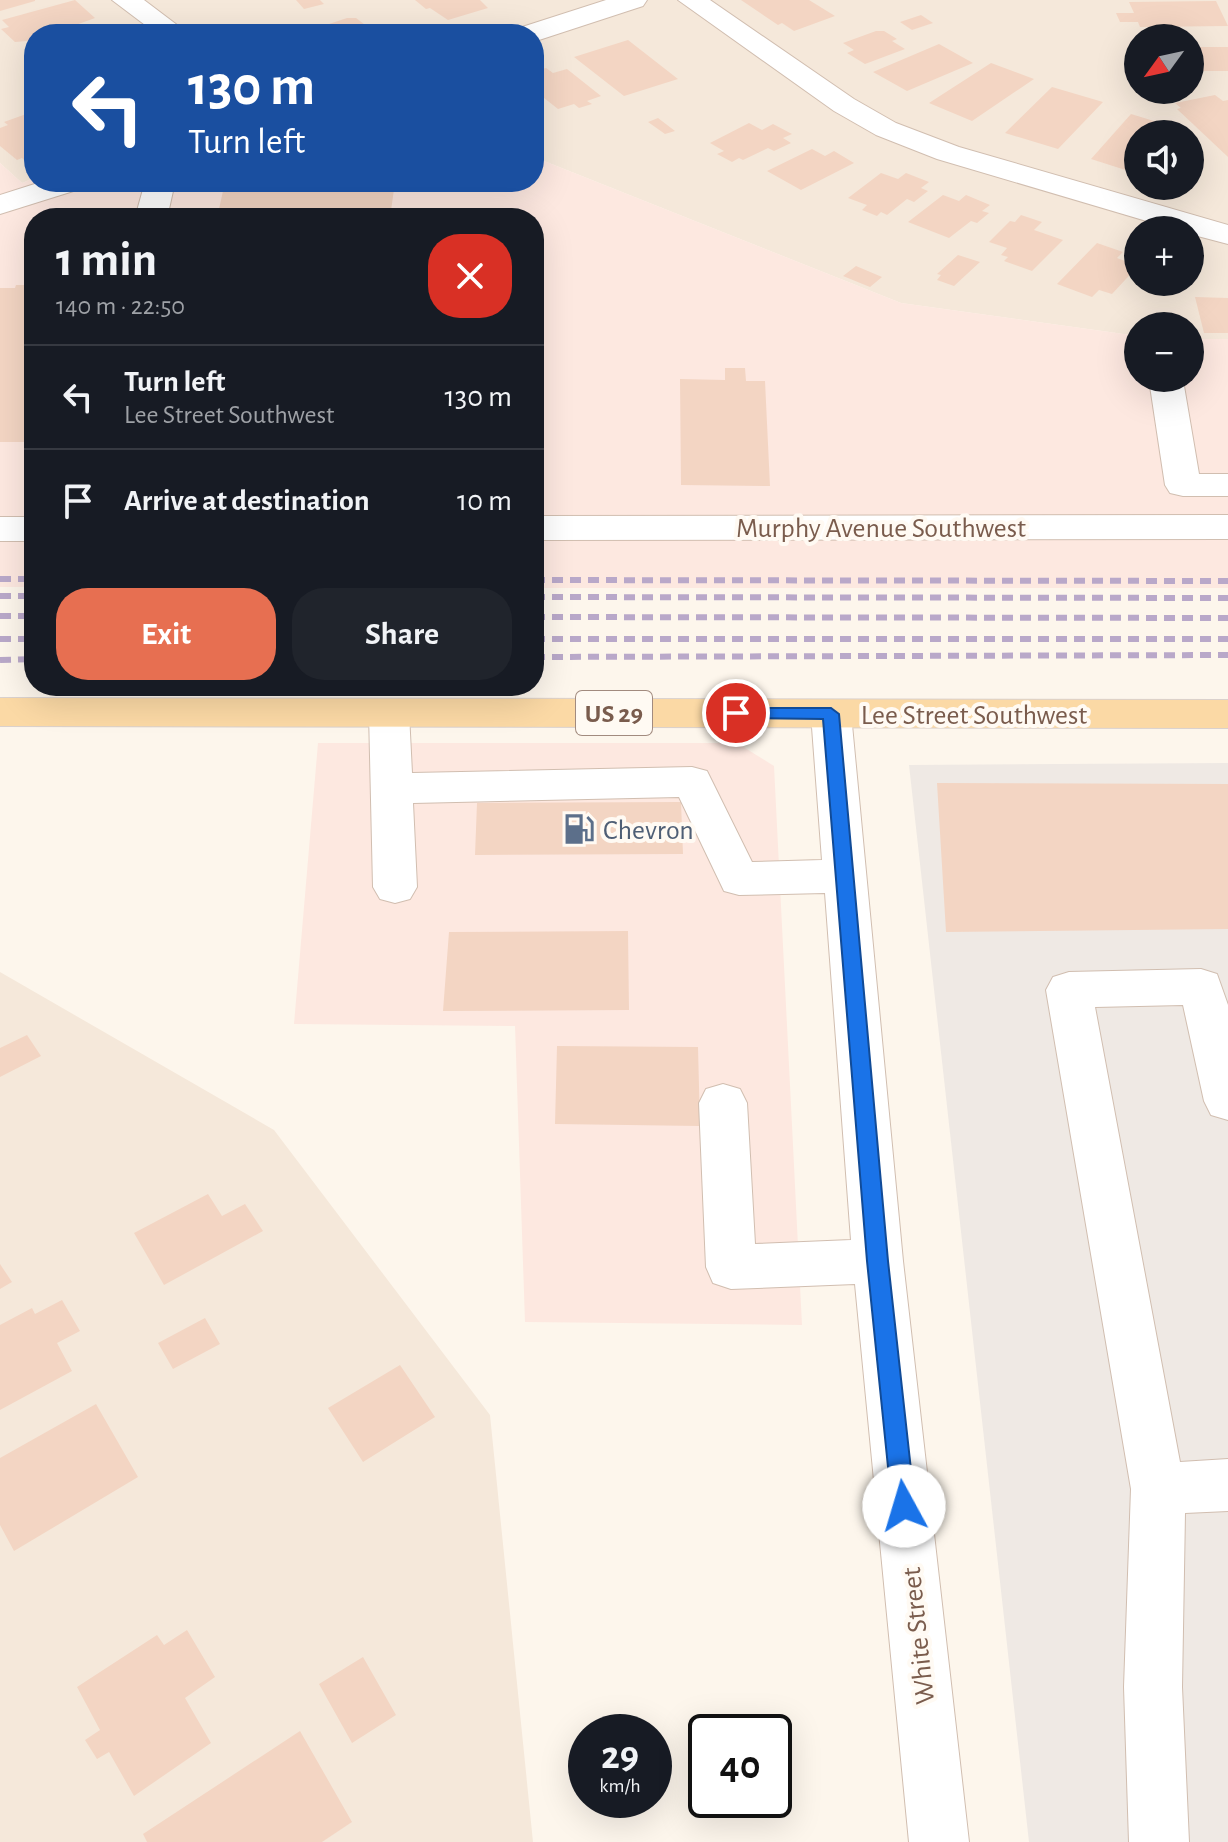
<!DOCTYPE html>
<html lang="en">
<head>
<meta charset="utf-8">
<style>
	body { margin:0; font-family:"Alegreya Sans",sans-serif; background:#20242c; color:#f1f3f6; height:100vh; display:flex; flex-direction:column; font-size:30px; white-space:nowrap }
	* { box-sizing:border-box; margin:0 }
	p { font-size:26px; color:#9ea1a6 }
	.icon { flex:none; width:44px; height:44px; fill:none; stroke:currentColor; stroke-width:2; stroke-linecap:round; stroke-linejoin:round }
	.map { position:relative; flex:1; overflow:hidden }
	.side { position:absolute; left:24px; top:208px; width:520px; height:488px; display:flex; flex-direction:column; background:#171b24; border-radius:32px; box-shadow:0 8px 32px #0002 }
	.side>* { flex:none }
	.banner { position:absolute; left:24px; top:24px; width:520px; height:168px; border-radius:32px; box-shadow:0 8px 32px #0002; background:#1a4fa0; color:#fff; overflow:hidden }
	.needle { width:52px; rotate:237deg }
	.controls { position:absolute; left:1124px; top:24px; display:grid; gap:16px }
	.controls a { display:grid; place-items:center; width:80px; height:80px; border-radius:50%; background:#171b24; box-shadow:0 8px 32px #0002; font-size:40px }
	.speed { position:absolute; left:568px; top:1714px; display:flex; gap:16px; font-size:40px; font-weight:700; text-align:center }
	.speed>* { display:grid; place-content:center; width:104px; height:104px; border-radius:50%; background:#171b24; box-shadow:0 8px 32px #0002; line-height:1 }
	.speed small { font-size:20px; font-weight:400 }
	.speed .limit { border:4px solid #111; border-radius:12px; background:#fff; color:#111 }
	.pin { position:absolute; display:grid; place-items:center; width:68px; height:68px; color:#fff; margin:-34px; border:4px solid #fff; border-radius:50%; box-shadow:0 2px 8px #0007 }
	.me { position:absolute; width:88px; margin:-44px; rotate:354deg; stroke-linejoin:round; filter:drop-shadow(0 0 6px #0008) }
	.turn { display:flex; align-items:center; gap:28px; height:168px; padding:0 32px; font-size:36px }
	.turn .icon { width:104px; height:104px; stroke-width:2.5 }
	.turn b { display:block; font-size:56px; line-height:68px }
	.round { display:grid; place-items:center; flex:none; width:84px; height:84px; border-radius:32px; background:#20242c }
	.overview { display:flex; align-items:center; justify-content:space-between; height:136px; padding:0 32px }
	h1 { font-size:48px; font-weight:700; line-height:60px }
	.primary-button { display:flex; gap:16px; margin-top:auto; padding:16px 32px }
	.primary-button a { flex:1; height:92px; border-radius:32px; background:#e76f51; color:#fff; font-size:32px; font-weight:700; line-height:92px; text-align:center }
	.primary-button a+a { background:#20242c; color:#f1f3f6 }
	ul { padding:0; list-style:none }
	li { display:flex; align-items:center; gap:24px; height:104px; padding:0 32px; border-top:2px solid #363941 }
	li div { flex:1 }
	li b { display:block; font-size:30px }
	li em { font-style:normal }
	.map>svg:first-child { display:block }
</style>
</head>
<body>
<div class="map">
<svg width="1228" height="1842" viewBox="0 0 1228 1842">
	<rect width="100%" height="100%" fill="#fdf6ec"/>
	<path fill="#f5e8da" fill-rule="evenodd" d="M0 0H1228V339H1190V326H1138V336L901 303 534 157V34H34V178L22 183 0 163ZM1138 38H1190V90H1138ZM1138 134H1190V186H1138ZM1138 230H1190V282H1138Z
		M0 972 274 1130 490 1415 533 1842H0Z"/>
	<path fill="#fde8e0" d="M534 157 901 303 1138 336V378H1190V339H1228V588H534V218H34V587H0V163L22 183 34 178V182H534Z
		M318 743H737L774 766 802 1325 525 1322 515 1026 294 1024Z"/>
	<path fill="#efe9e4" d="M1228 763V1842H1029L909 765Z"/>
	<path fill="#f3d5c3" d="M0 0H35V1L0 11Z
		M75 0 95 18 51 34H34V39L27 41 15 42 1 29 9 27 2 20Z
		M296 0H320L324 4 304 9Z
		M415 0H480L488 8 448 20 430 8 426 9Z
		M741 0H809L835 16 794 31 782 23 778 25Z
		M1216 1 1228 26 1140 27 1138 22H1120L1116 13H1134L1129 2Z
		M921 15 933 23 912 30 900 22Z
		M347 18H356L377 34H313L308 31Z
		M876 31H884L897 39 892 41 905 49 865 64 847 53 854 50 843 43Z
		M628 40 678 79 624 96 574 57Z
		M939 44 973 63 907 91 873 72Z
		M1190 47H1228V71H1190Z
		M991 63 1034 79 972 121 929 103Z
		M546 68 553 73 567 69 601 96 587 101 592 104 579 108 574 104 558 109 534 90V71Z
		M1052 87 1103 102 1058 149 1005 133Z
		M1215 95 1223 101 1228 100V157L1177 109 1181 108 1175 103Z
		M29 113 34 117V162L29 164 22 158 17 160 0 146V128L8 125 4 122Z
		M1131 114 1180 129 1176 134H1138V174L1091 159Z
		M658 118 675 131 665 134 648 122Z
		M749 123 762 130 773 124 792 134 783 138 791 143 774 151 768 148 743 160 739 158 732 162 717 154 724 151 710 143Z
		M812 149 825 156 834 151 854 163 801 190 767 171Z
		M881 173 898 179 906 173 929 182 921 188 928 191 914 202 907 199 887 215 881 212 877 216 862 210 867 205 848 198Z
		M225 182H395L390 218H217Z
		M943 195 959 201 966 195 990 205 982 211 989 213 977 223 971 221 949 238 908 222Z
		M1021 215 1042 222 1034 230 1063 240 1032 271 1004 261 1008 257 1001 255 1007 248 989 242 1010 221 1015 222Z
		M1097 243 1123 252 1117 258 1138 266 1112 294 1099 290 1092 297 1057 284Z
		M958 255 980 262 954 286 937 280 941 275 937 274Z
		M856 266 882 277 870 287 843 276Z
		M16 285H34V442H0V288H15Z
		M1195 297 1228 298V333H1204Z
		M725 368H745L746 381H765L770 486 681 485 680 379 725 380Z
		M937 783 1228 784V929L946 932Z
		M681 802 683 854 475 855 477 803Z
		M628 931 629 1010 443 1011 449 932Z
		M27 1035 41 1056 0 1077V1048Z
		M557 1046 698 1047 700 1126 555 1124Z
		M208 1194 222 1216 245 1204 263 1231 164 1285 134 1233Z
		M0 1264 12 1282 0 1289Z
		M62 1300 80 1331 57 1343 72 1371 0 1410V1325L32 1308 35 1314Z
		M205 1318 220 1344 173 1369 158 1343Z
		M400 1365 435 1417 363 1462 328 1408Z
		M96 1404 138 1477 14 1551 0 1525V1458Z
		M187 1630 215 1677 185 1698 211 1743 134 1796 109 1752 97 1759 85 1740 100 1730 77 1687 157 1635 164 1645Z
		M363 1657 396 1715 352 1743 319 1684Z
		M300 1731 352 1822 322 1842H147L143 1834Z"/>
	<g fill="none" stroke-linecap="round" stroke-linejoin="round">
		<defs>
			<path id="minor" d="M112 0H144L189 34H157Z
				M606 0H647L643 6 539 40 534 41V34H515L519 28Z
				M678 0H710L854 99 896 123 959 147 1228 225V244L1190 234V230H1177L937 159 876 135 834 111Z
				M41 182H87L83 188 0 214V195Z
				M145 182H175L167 218H135Z
				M1155 379H1179L1184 386 1199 474H1228V496H1183L1170 493 1165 485 1150 386Z
				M1228 515V539L534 540V516Z
				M0 517H34V541H0Z
				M389 699 403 703 409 713 412 773 692 767 707 771 752 862 822 860 811 714 817 704 831 700 845 704 851 714 903 1261 969 1842H909L855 1284 731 1289 713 1283 706 1267 699 1103 706 1089 723 1084 740 1089 747 1103 755 1244 851 1240 825 893 739 895 724 891 679 797 413 803 417 887 410 899 395 903 380 899 373 887 369 713 375 703Z
				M1201 969 1217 974 1228 1005V1120L1211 1115 1204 1101 1183 1005 1095 1007 1180 1462 1228 1459V1511L1185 1513 1182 1687 1189 1842H1129L1124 1687 1131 1489 1046 990 1053 977 1069 972Z"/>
			<path id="major" d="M0 698 1228 700V728L0 726Z"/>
		</defs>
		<use href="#minor" stroke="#d1beb0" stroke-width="2"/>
		<use href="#major" stroke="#dad1cd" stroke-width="2"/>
		<use href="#minor" fill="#fff" fill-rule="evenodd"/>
		<use href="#major" fill="#fbd9a5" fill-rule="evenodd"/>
		<path stroke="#b9a8c9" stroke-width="6" stroke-dasharray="11 7" stroke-linecap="butt" d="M0 579H34
			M534 580 1228 581
			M0 596H34
			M534 597 1228 598
			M0 616H34
			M534 617 1228 618
			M0 639H34
			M534 639H1228
			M534 657 1228 655
			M0 660 34 659"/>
	</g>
	<path fill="#1a73e8" stroke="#114b97" stroke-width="2" d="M736 708H831L839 714 888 1261 915 1506 912 1513 904 1516 896 1513 892 1506 867 1261 823 719 731 718 728 713Z"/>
	<defs>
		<symbol id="fuel-bare" viewBox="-9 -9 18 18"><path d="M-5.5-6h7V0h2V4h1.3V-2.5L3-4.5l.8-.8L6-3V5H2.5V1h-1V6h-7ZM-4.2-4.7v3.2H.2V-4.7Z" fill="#5c6f8a" stroke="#fffaf3" stroke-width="2.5" paint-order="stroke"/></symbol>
	</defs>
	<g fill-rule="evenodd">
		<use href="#fuel-bare" x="557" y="807" width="44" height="44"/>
	</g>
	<g text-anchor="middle" stroke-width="8" stroke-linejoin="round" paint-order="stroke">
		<rect fill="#fffaf3" stroke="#a28b7f" stroke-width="2" x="576" y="691" width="76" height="44" rx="6"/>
		<g font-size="26" font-weight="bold" fill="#7a5c4d">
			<text x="614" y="722">US 29</text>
		</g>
		<g font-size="28" fill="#7a5c4d" stroke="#fffaf3">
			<text x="881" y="537">Murphy Avenue Southwest</text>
			<text x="974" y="724">Lee Street Southwest</text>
			<text transform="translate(917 1636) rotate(-96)" y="10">White Street</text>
		</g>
		<g font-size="28" fill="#4e5e75" stroke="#fffaf3" text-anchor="start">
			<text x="603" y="839">Chevron</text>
		</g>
	</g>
</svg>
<div class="controls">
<a><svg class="needle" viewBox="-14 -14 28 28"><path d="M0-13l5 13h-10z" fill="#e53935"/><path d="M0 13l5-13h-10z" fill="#9ea1a6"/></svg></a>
<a><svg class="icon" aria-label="sound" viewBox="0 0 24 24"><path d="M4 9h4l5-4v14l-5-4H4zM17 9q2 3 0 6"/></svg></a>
<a>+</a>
<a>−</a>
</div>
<div class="speed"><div>29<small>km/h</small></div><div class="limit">40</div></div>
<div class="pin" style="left:736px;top:713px;background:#d93025"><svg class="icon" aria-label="arrive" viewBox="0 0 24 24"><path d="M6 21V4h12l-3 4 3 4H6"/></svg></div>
<svg class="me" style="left:904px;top:1506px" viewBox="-20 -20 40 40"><circle r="19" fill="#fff"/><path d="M0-13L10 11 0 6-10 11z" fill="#1a73e8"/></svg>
<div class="banner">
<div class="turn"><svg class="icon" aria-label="left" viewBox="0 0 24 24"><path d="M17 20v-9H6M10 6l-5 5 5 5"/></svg><div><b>130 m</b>Turn left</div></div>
</div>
<section class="side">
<div class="overview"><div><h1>1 min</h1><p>140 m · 22:50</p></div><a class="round" style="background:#d93025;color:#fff"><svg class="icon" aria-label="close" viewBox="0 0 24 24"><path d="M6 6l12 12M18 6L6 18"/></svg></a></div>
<ul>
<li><svg class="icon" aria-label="left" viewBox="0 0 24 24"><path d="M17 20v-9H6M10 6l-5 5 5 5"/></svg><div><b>Turn left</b><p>Lee Street Southwest</p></div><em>130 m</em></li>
<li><svg class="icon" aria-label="arrive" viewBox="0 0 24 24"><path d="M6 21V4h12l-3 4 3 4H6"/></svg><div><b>Arrive at destination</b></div><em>10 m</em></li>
</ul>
<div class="primary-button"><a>Exit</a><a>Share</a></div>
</section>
</div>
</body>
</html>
